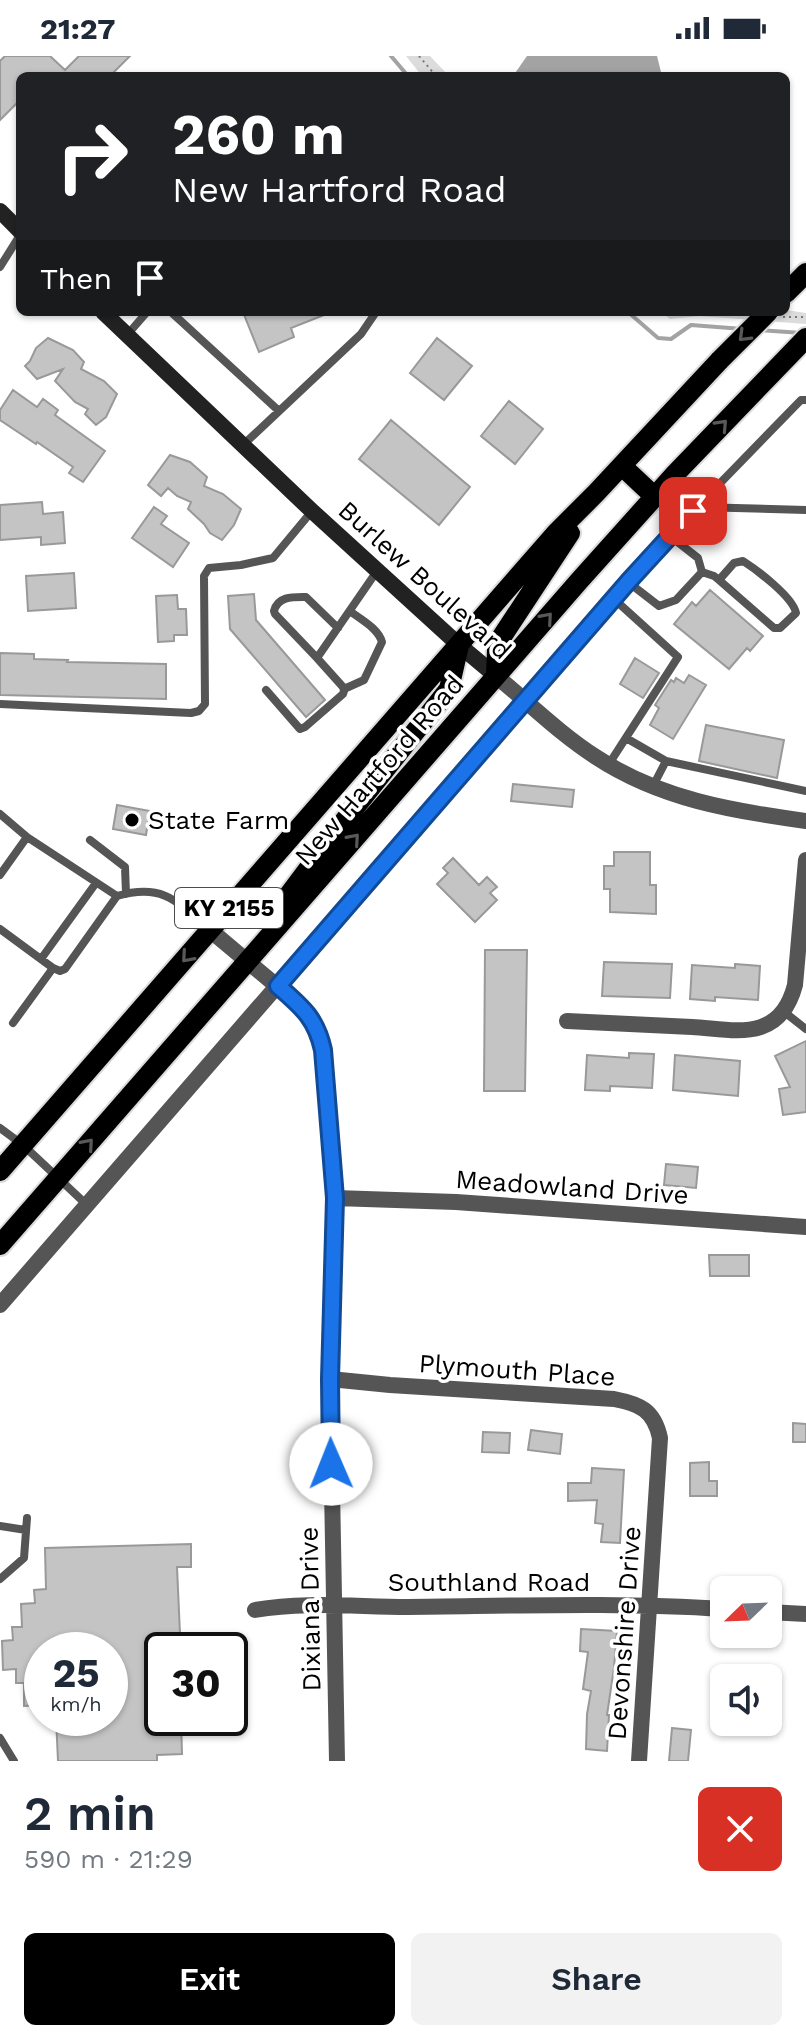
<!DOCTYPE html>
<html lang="en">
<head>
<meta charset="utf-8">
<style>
	body { margin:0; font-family:"Work Sans",sans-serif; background:#f2f2f3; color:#1f2937; height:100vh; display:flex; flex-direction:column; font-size:30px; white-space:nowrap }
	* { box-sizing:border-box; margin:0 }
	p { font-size:26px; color:#747a83 }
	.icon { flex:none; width:44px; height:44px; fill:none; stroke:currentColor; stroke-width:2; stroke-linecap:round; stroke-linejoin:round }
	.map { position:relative; height:1705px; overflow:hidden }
	.side { display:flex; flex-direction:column; background:#fff; flex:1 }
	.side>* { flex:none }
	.top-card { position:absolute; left:16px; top:16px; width:774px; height:244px; border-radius:12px; box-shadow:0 2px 6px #0004; background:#202124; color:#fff; overflow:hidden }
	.needle { width:52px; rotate:247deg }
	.controls { position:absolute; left:710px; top:1520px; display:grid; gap:16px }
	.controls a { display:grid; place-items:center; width:72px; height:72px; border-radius:12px; background:#fff; box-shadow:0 2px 6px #0004; font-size:40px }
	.speed { position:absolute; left:24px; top:1576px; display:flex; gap:16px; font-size:40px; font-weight:700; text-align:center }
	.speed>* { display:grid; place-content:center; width:104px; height:104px; border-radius:50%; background:#fff; box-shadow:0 2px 6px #0004; line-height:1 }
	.speed small { font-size:20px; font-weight:400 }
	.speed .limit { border:4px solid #111; border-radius:12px; background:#fff; color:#111 }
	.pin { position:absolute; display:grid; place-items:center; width:68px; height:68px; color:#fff; margin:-34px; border-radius:16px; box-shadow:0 4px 12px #0006 }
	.me { position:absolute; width:88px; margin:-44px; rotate:359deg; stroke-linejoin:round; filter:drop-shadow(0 0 6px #0008) }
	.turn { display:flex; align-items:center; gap:28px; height:168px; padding:0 24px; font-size:36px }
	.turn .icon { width:104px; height:104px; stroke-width:2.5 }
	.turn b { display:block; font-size:56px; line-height:68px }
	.then { display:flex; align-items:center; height:76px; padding:0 24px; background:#0003; gap:16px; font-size:30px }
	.round { display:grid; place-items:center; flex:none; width:84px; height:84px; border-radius:12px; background:#f2f2f3 }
	.overview { display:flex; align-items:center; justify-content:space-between; height:136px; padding:0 24px }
	h1 { font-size:48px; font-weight:600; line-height:60px }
	.action { display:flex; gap:16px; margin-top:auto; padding:16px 24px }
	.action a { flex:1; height:92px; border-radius:12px; background:#000; color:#fff; font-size:32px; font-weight:600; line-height:92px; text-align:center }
	.action a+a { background:#f2f2f3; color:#1f2937 }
	.status { display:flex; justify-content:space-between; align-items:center; height:56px; padding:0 40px; background:#fff; direction:ltr }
	.status svg { height:22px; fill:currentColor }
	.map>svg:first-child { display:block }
</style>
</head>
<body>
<div class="status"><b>21:27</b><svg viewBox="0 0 49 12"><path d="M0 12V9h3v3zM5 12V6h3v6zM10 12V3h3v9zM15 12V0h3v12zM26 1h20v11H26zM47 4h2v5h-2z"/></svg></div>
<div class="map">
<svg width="806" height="1705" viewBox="0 0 806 1705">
	<rect width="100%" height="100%" fill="#fff"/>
	<path fill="#dcdcdc" d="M406 0H430L449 20H422Z
		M786 254 806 257V268L699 260 670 263 661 256H786Z"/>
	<path fill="#a3a3a3" d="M527 0H657L662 20H513Z"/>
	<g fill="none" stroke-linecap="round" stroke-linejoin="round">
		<path stroke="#a3a3a3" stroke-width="4" d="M391 0 408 20
			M628 256 658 282 671 283 691 269 743 273
			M759 274 802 277"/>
	</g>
	<path fill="#c4c4c4" stroke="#999" stroke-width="2" d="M5 0H50L65 14 79 0H130L110 20H20V44L0 64V5Z
		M243 256H329V257L291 272 294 281 259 296Z
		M48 282 73 294 84 306 81 313 104 325 117 338 106 361 96 369 85 358 88 353 75 346 55 325 63 313 37 323 25 310 30 305 36 292Z
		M437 282 472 310 444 344 410 317Z
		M13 334 37 351 43 343 58 354 55 359 105 395 83 426 69 417 73 411 37 386 36 388 0 364V354Z
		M509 345 543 373 515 408 481 380Z
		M391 364 470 431 439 469 359 403Z
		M170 399 190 406 207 421 204 430 223 438 241 453 234 469 222 484 210 477 204 468 188 453 191 446 177 440 168 432 161 440 148 429Z
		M42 446 43 458 63 456 65 487 41 489V481L0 484V449Z
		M154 451 167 460 161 468 189 487 173 511 132 482Z
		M74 517 76 552 28 555 26 520Z
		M710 534 763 580 750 595 747 592 729 613 674 568 692 546 696 550Z
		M254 538 256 564 325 644 306 661 230 573 228 540Z
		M177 539 178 553H186L187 579H174V585L158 586 156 540Z
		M0 597 34 598V603L68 604 67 606 166 608V643L0 639Z
		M635 602 659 617 643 642 620 628Z
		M689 619 706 629 673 683 650 669 659 652 655 649 671 624 674 626 676 622 684 627Z
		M706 669 784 684 777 722 699 705Z
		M513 728 574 734 572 751 511 745Z
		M117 749 150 755 146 779 113 773Z
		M614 796H650V829H656V858L610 856V833H604V810H614Z
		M453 802 479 829 487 821 497 831 490 837 497 844 475 866 437 828 448 817 443 812Z
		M485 894H527L525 1035H484Z
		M604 906 672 908 670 942 602 940Z
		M735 908 760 910 758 944 715 941V945L690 943 692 909 735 912Z
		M806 985V1056L783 1059 779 1033 790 1031 775 1000Z
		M629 997 654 998 652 1032 610 1030V1035L585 1034 587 999 629 1002Z
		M675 999 740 1005 738 1040 673 1034Z
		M666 1108 698 1111 696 1132 664 1129Z
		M709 1199H749V1220H710Z
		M793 1367 806 1368V1386H793Z
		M531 1374 562 1378 560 1398 528 1394Z
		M483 1376 510 1377 509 1397 482 1396Z
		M709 1406V1425H717V1440H690V1407Z
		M592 1412 624 1414 620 1487 601 1486 603 1468 595 1467 597 1444 568 1445V1427H591Z
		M191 1488V1511H177L180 1578H192L193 1594H162V1662H181L182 1698 157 1699V1705H58L56 1662H110V1594H42V1649L24 1650V1627H16V1613L3 1614 2 1585 13 1584 12 1571H22L21 1548 35 1547 34 1534 46 1533 45 1492Z
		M581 1573 617 1575 614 1612 607 1659H609L607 1695 586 1693 587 1658 591 1635 583 1633 588 1596 580 1595Z
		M672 1672 691 1674 688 1705H669Z"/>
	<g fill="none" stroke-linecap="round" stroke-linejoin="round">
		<defs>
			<path id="primary" d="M786 237 806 217
				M622 410 655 441
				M496 620 497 593 501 582 570 477
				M285 844 345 764 449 633 459 589
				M0 1115 556 477 596 437 720 304
				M0 1189 579 525 675 418 806 282"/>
		</defs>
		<use href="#primary" stroke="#dbdbdb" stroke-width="24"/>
		<path stroke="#777" stroke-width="2" stroke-dasharray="2 4" stroke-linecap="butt" d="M419 0 436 20
			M718 256 741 258
			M783 261H806"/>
		<path stroke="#555" stroke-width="8" d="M0 211 20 179
			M171 256 279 355
			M127 279 147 256
			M243 389 361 278 376 256
			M697 451 806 454
			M693 455 801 344H806
			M702 516 714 520 719 524 774 572H780L796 557C793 541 757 514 743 505L734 507 719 524
			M628 526 659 550 676 544 702 516 698 502 670 480
			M317 602 275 558 274 555C278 540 293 541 306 541L338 572
			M344 633 364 624 382 586C378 572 361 564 350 555
			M266 634 300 673 305 671 343 638 344 635 343 631 317 602 377 515
			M0 648 191 657 199 655 205 648 204 520 209 512 241 509 273 502 312 455
			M626 682 666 705
			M609 708 678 601 614 543
			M653 730 666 705 806 735
			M0 758 27 781
			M90 784 125 811 126 838
			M0 819 27 781 117 840
			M0 873 53 912 60 915 65 913 117 840C163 827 177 845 209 874
			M41 903 96 827
			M783 955 806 973
			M13 967 53 912
			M0 1072 23 1089 87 1149
			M0 1470 26 1474
			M0 1523 24 1502 27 1462
			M0 1682 14 1705"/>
		<path stroke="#555" stroke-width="16" d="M496 620C529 647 560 678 596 701 660 743 732 755 806 765
			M210 874 303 952C314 965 319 977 323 994L335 1142 330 1323 337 1705
			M567 965C609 967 650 969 692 971 714 972 740 978 761 971 781 964 790 948 795 929L806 804
			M335 1142 456 1146 806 1171
			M0 1249 628 526 693 455
			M330 1323 390 1329 614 1343C640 1348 654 1354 660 1382L639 1705
			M255 1554C305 1545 357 1551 407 1551 513 1550 619 1546 724 1553
			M768 1556 806 1558"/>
		<path stroke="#222" stroke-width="16" d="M0 155 20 175
			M103 256 312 455 459 589 496 620"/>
		<use href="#primary" stroke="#000" stroke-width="20"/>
		<defs>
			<path id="primary-bridge" d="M720 304 768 256"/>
		</defs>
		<use href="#primary-bridge" stroke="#dbdbdb" stroke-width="24" stroke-linecap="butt"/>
		<use href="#primary-bridge" stroke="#000" stroke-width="20"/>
	</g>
	<defs><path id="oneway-chevron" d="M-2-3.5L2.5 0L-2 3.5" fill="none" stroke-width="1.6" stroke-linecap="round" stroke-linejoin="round" transform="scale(2)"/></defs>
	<g stroke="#595959">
		<use href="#oneway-chevron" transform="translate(744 280) rotate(135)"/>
		<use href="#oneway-chevron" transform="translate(722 369) rotate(-47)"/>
		<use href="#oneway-chevron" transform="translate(547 562) rotate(-49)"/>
		<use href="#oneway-chevron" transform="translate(354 783) rotate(-49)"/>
		<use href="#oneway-chevron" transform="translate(187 901) rotate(131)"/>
		<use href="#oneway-chevron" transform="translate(88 1088) rotate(-49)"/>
	</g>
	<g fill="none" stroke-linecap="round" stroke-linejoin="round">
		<defs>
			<path id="route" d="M331 1408 330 1323 335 1142 323 994C316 962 302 951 278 930L628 526 693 455"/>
		</defs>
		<use href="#route" stroke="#114b97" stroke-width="20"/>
		<use href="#route" stroke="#1a73e8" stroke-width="14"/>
	</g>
	<circle fill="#000" stroke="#fff" stroke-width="3" cx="132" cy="764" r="8"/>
	<g text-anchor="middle" stroke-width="7" stroke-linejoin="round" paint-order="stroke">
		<rect fill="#fff" stroke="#4c4c4c" stroke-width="2" x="175" y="832" width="108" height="40" rx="6"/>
		<g font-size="24" font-weight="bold" fill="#000">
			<text x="229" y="860">KY 2155</text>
		</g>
		<g font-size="26" fill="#000" stroke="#fff">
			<text transform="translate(425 524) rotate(42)" y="9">Burlew Boulevard</text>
			<text transform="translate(379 714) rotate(-49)" y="9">New Hartford Road</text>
			<text transform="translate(572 1131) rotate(4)" y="9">Meadowland Drive</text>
			<text transform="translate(517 1314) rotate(4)" y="9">Plymouth Place</text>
			<text x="489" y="1535">Southland Road</text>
			<text transform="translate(310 1553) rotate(-91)" y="9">Dixiana Drive</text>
			<text transform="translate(624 1577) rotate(-86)" y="9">Devonshire Drive</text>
		</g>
		<g font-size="26" fill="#000" stroke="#fff" text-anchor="start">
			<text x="148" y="773">State Farm</text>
		</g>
	</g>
</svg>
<div class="controls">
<a><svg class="needle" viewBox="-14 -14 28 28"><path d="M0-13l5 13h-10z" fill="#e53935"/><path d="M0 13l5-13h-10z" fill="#747a83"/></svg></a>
<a><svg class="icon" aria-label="sound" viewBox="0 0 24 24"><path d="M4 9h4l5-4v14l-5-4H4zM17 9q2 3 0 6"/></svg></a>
</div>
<div class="speed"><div>25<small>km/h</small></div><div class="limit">30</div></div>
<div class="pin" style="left:693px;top:455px;background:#d93025"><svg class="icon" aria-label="arrive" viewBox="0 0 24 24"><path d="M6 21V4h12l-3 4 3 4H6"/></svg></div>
<svg class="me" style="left:331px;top:1408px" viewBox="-20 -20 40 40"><circle r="19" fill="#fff"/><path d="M0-13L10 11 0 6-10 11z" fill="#1a73e8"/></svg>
<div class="top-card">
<div class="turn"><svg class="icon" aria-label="right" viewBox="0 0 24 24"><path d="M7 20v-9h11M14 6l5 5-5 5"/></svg><div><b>260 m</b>New Hartford Road</div></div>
<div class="then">Then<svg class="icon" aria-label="arrive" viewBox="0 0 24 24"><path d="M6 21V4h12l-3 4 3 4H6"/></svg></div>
</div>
</div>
<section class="side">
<div class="overview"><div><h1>2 min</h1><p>590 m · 21:29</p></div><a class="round" style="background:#d93025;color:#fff"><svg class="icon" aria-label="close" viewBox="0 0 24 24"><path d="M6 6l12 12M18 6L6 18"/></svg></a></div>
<div class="action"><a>Exit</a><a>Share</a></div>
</section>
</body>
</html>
